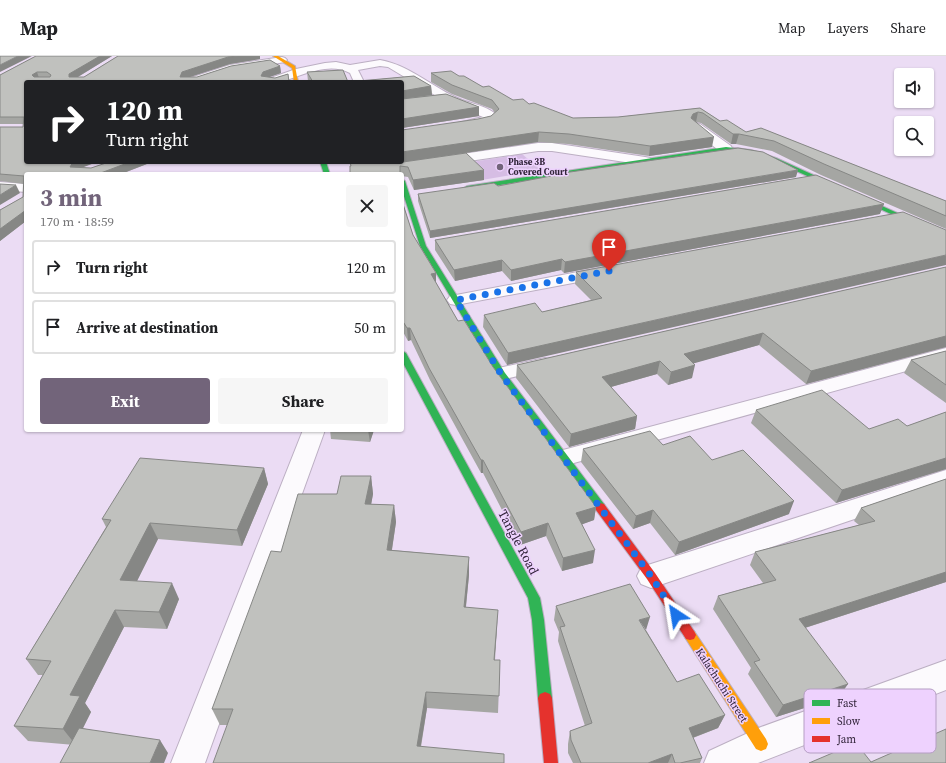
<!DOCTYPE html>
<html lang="en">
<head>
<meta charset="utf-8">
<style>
	body { margin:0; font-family:"Source Serif 4",serif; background:#f6f6f6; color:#202124; height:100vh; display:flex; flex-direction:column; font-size:15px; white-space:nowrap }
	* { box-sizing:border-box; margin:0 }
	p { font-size:13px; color:#757577 }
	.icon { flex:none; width:22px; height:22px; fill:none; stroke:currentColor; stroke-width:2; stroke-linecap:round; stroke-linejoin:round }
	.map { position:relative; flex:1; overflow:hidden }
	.side { position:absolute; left:24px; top:116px; width:380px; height:260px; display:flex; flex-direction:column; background:#fff; border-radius:4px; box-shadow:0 1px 3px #0004 }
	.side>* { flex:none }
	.top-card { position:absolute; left:24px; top:24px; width:380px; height:84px; border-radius:4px; box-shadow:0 1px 3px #0004; background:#202124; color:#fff; overflow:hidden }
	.buttons { position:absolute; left:894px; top:12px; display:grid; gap:8px }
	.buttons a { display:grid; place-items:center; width:40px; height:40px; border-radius:4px; background:#fff; box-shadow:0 1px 3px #0004; font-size:20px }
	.pin { position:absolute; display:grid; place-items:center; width:34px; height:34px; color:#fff; margin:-41px -17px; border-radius:50% 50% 50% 0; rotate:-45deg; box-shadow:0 0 4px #0007 }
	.pin .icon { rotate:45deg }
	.me { position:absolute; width:44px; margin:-22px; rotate:327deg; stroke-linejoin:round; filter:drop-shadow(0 0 3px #0008) }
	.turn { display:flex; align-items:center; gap:14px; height:84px; padding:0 16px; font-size:18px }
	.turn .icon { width:52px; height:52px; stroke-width:2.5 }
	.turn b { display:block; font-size:28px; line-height:34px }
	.round { display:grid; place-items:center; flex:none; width:42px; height:42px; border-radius:4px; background:#f6f6f6 }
	.summary { display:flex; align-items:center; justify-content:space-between; height:68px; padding:0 16px }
	h1 { font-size:24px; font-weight:700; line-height:30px; color:#72647a }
	.primary-button { display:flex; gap:8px; margin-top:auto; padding:8px 16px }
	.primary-button a { flex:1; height:46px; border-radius:4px; background:#72647a; color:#fff; font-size:16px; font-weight:700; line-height:46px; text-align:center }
	.primary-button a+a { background:#f6f6f6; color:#202124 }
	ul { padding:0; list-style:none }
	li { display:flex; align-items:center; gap:12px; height:54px; margin:0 8px 6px; padding:0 8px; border:2px solid #e0e0e0; border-radius:4px }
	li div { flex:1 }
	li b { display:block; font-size:15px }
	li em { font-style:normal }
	header { display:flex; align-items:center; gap:24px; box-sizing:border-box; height:56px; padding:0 20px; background:#fff; border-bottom:1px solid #e0e0e0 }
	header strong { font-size:19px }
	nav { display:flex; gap:22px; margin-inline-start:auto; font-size:14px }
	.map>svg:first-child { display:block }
</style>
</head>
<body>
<header>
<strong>Map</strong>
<nav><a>Map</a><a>Layers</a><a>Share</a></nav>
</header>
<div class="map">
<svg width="946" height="707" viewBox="0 0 946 707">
	<rect width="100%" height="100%" fill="#ebdcf4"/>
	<path fill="#d6bde4" d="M522 98 541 114 476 125 459 108Z"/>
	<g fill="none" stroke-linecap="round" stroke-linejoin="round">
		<defs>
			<path id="street" d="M282 1 285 2 287 4 285 6 232 15 198 26H183L184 24 230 9Z
				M380 4C410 9 434 33 462 44 473 48 491 51 498 61 491 70 472 74 462 72L460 69 462 66 483 61 443 44 388 11 380 10 358 14 364 26H354L350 17C328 5 302 20 280 26 275 27 269 26 264 26L265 24 296 13 325 7 336 6 350 9Z
				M696 67 700 68 731 90 732 93 731 96H721L692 74 690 71 692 68Z
				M538 87H552L645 101 650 102 652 105 650 108 645 109 552 95H538L442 109 437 108 435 105 437 102 442 101Z
				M0 126 26 128V136L0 134Z
				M604 211 610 212 613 216 610 220 456 249 450 248 447 244 450 240 456 239Z
				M946 292V304L563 410 555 408 551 402 555 396 563 394Z
				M545 302 552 304 555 308 552 312 501 324 494 323 491 318 494 313Z
				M303 374H325L205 707H171Z
				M946 414V432L651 532 641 528 637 520 641 512 651 508Z
				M946 604V634L758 707H704L709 695 761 671Z"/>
			<path id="fast" d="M726 91 751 94 776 102 946 179V183L772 104 750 98 726 95 467 134 464 132 467 130Z
				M320 106H326L330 118H324Z
				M402 123 405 125 426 190 505 317 604 448 605 451 604 454 600 455 596 454 498 320 420 190 402 134Z
				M402 295 406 297 540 542 544 564 552 642 550 646 545 648 540 646 538 642 532 564 528 542 402 305Z"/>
			<path id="slow" d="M273 0H278L295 10 298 26H294L292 12Z
				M690 574 694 575 766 683 768 688 766 693 761 695 756 693 686 583 684 579 686 575Z"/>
			<path id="jam" d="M600 447 604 448 655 517 694 575 696 579 694 583 690 584 686 583 647 523 596 454 595 451 596 448Z
				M545 636 550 638 552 642 558 707H544L538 642 540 638Z"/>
		</defs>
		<use href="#street" stroke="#bcafc3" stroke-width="2"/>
		<use href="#fast" stroke="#bcafc3" stroke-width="2"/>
		<use href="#slow" stroke="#bcafc3" stroke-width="2"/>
		<use href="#jam" stroke="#bcafc3" stroke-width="2"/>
		<use href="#street" fill="#fcfafd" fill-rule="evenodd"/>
		<use href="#fast" fill="#30b455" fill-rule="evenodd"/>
		<use href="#slow" fill="#ff9f0a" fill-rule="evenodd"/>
		<use href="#jam" fill="#e5322d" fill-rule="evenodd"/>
	</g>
	<path fill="#a5a6a3" d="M36 0H112L78 21H84L118 0H260V3L230 8 189 21H197L231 10 270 4 280 10 281 17 269 21 275 22 288 18 289 26H26V106H97L82 111 91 112 109 106H152L121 118H26V165L0 185V154L23 141 24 128 0 125V71H23L24 68H0V19Z
		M343 14 348 26 414 20 431 30 432 39 424 40 446 38 479 51V60L402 72V26H309L308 25 307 16Z
		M431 17 459 20 513 44 529 48 573 62 618 61 700 52 720 65 746 76 761 72 946 145V173L821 119 772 95 736 88H731L701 67 696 66H695L712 91 649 100 568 88 538 86 399 107 484 124 414 134 408 121 402 120V118H350L351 110 478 63 491 60 495 57 492 53 452 38 431 26Z
		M549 119 796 121 430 182 418 145V138L498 130 549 121Z
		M402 145 413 179 436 217V227L458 265 493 311 596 451 594 464 582 468 593 507 562 515 546 480 520 489 483 417H481L430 324 411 284 408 285 402 274Z
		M880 158 564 217 561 214 511 225 502 215 455 225 435 194V184Z
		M946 174 507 309 483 271 484 259 542 256 591 244 575 228 576 216Z
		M946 211V291L806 328 759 289 693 307 692 322 668 329 657 318 611 331 637 360 635 373 569 391 516 322 517 309Z
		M946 295V347L904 317 911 304Z
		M756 354 869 373 907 370 946 356V413L836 447 751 367Z
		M330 374H374L370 386 331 383Z
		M663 389 712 404 789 458 675 499 650 467 633 473 581 406 583 393Z
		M264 412 268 428 242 490 158 483 137 525 179 543 167 573 124 571 85 647 91 656 83 672 168 697 28 685 14 670 43 619H38L26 603 106 471 102 463Z
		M371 420 373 438 371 448 394 449 396 466 392 494 469 501V519L466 551 497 571 495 604H500L498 657 427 652 421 691 504 707 227 669H220L212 653 281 496 337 438Z
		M946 423V526L805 572 839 641 776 661 748 618 751 612 713 553 718 540 763 527 750 509 755 496 859 469 854 465 861 452Z
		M556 550 646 574 677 626 725 659 718 672 693 682 702 702 700 707H573L568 697V688L570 675 585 670 558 585 559 576 554 564Z"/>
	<path fill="#868785" d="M18 0H32L0 16V9Z
		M100 0H112L71 25 69 21V18Z
		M238 0H260V3L230 8 184 23 180 21 182 16 228 1Z
		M280 10 281 17 264 23 261 20 263 16Z
		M37 16 39 22 35 26 32 19Z
		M431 30 432 39 402 43V35Z
		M479 51V60L402 72V63Z
		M698 56 696 66 691 67V62L693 58Z
		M539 76 538 86 391 108 388 106H402V96Z
		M733 78H739L736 88H731Z
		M714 81 712 91 649 100 650 90Z
		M73 106H97L76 114 70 111Z
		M130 106H152L121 118H98Z
		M484 114V124L414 134 413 124Z
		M798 114 796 121 430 182V175Z
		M16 129 20 137 0 149V139Z
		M884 148 880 158 564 217 565 206Z
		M26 154V165L0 185V173Z
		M946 199V209L507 309 508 297Z
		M562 203 561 214 511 225V214Z
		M502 204V215L455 225 454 214Z
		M436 217V229L431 218Z
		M407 272H410L411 284 408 285Z
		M763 277 759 289 681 311 684 298Z
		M946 280V291L806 328 811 315Z
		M660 305 657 318 600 334 602 321Z
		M695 309 692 322 668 329 671 316Z
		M637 360 635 373 569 391 571 378Z
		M368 374H374L370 386Z
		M946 402V413L836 447 842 434Z
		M481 404H483V417H481Z
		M264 412 268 428 242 490 237 474Z
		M371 420 373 438 368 466 365 448Z
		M794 445 789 458 675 499 679 486Z
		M394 449 396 466 389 512 387 494Z
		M596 451 594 464 575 471 576 457Z
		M653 454 650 467 633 473 636 460Z
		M150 467 158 483 129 541 120 524Z
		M548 467 546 480 520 489 521 476Z
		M595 494 593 507 562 515 563 502Z
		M469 501V519L464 568V551Z
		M946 516V526L792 576 799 563Z
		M172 527 179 543 167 573 159 556Z
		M115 554 124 571 85 647 91 656 75 688 63 673 70 639Z
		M498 554 497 571 493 621 494 604Z
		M650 561 646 574 639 564Z
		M848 628 839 641 776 661 783 649Z
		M426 636 427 652 418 706 417 690Z
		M725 659 718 672 684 685 689 672Z
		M160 684 168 697 164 707H150Z
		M672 698 668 707H648Z"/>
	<path fill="#c0c1be" stroke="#868785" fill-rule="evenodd" d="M0 0H18L0 9Z
		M36 0H100L69 18V21H84L118 0H238L228 1 182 16 180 21H197L231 10 270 4 280 10 263 16 261 20 275 22 288 18 289 26H26V106H73L70 111 91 112 109 106H130L98 118H26V154L0 173V154L23 141 24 120 0 118V71H23L24 61H0V19ZM37 16H47L51 19 50 21H34L32 19Z
		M343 14 348 26 414 20 431 30 402 35V26H313L307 16Z
		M451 15 459 20H464L483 31 489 30 513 44 523 43 529 48 534 47 573 62 618 61 700 52 720 65 727 64 746 76 761 72 946 145V160L824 108 774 85 739 78H733L703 57 698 56 693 58 691 62 714 81 650 90 569 78 539 76 402 96V74L478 63 491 60 499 53 492 44 452 29 431 17Z
		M446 38 479 51 402 63V43Z
		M738 92 763 96 798 114 430 175 418 138 494 127 498 130 551 120 549 119Z
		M466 97 484 114 413 124 408 111 400 110V118H350V110H351L350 106H391L396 107Z
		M816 119 884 148 565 206 562 203 511 214 502 204 454 214 435 184Z
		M0 128 16 129 0 139Z
		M402 145 413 179 436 217 431 218 458 265 464 264 493 311 596 451 576 457 595 494 563 502 548 467 521 476 483 404H481L429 312 410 272H407L402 264Z
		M903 156 946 174V199L508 297 484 259 535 247 542 256 602 242 576 216Z
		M946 211V280L811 315 763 277 684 298 695 309 671 316 660 305 602 321 637 360 571 378 517 309Z
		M946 295V329L911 304Z
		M822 334 869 373 898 363 907 370 946 356V402L842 434 756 354Z
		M650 375 663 389 690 380 712 404 743 394 794 445 679 486 653 454 636 460 583 393Z
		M140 402 264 412 237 474 150 467 120 524 172 527 159 556 115 554 70 639 80 640 63 673 14 670 51 605 26 603 111 464 102 463Z
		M341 420H371L365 448 394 449 387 494 469 501 464 551 498 554 494 604H500L499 640 426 636 417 690 504 698V707H213L233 653H212L271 495 281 496 298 438H337Z
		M946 423V516L799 563 848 628 783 649 754 606 760 604 718 540 776 524 755 496 875 465 861 452Z
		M630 528 650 561 639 564 677 626 699 618 725 659 689 672 702 702 680 707H675L672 698 648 707H581L571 684 570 675 592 667 560 571 565 570 556 550Z
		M79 672 160 684 150 707H60Z
		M946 673V707H809L856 687 871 706Z"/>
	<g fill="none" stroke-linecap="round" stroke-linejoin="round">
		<path stroke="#1a73e8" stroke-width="7" stroke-dasharray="0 12.6" d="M609 215 456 244 501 318 651 520 676 559"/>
	</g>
	<circle fill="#72647a" stroke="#eed2fe" stroke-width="1.5" cx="500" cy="111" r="4"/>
	<g text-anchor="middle" stroke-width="3" stroke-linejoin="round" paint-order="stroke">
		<g font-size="9" font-weight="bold" fill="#312439" stroke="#eed2fe" text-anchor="start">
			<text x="508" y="109">Phase 3B<tspan x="508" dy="10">Covered Court</tspan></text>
		</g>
		<g font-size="11" fill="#312439" stroke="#eed2fe">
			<text transform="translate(722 629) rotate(57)" y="4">Kalachuchi Street</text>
		</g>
		<g font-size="13" fill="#312439" stroke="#eed2fe">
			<text transform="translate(519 486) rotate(62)" y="5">Tangle Road</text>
		</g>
	</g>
	<rect x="804" y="633" width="132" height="64" rx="6" fill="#eed2fe" stroke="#b59ec3" stroke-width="1"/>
	<rect x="812" y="644" width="18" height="6" fill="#30b455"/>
	<rect x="812" y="662" width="18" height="6" fill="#ff9f0a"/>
	<rect x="812" y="680" width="18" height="6" fill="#e5322d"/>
	<g font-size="11" fill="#312439">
		<text x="837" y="651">Fast</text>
		<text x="837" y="669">Slow</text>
		<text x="837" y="687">Jam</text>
	</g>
</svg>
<div class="buttons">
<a><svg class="icon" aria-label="sound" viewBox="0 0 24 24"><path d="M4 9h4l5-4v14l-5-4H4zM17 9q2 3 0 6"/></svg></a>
<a><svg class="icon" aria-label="search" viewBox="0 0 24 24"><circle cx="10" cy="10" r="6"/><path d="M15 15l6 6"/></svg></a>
</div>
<div class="pin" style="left:609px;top:215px;background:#d93025"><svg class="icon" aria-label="arrive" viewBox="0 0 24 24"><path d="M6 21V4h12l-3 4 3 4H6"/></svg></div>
<svg class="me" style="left:676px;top:559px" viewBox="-20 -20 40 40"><path d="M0-17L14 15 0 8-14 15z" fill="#1a73e8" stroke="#fff" stroke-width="4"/></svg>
<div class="top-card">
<div class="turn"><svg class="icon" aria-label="right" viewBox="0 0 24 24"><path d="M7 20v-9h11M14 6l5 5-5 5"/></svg><div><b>120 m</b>Turn right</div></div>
</div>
<section class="side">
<div class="summary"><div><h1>3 min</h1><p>170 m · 18:59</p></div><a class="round"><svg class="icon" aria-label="close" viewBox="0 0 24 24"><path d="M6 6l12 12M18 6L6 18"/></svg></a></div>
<ul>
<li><svg class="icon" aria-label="right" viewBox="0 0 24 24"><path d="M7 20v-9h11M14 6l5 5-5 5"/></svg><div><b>Turn right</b></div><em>120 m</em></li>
<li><svg class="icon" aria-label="arrive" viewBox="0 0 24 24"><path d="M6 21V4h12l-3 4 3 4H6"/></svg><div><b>Arrive at destination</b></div><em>50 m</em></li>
</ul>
<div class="primary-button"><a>Exit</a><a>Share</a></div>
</section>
</div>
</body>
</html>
